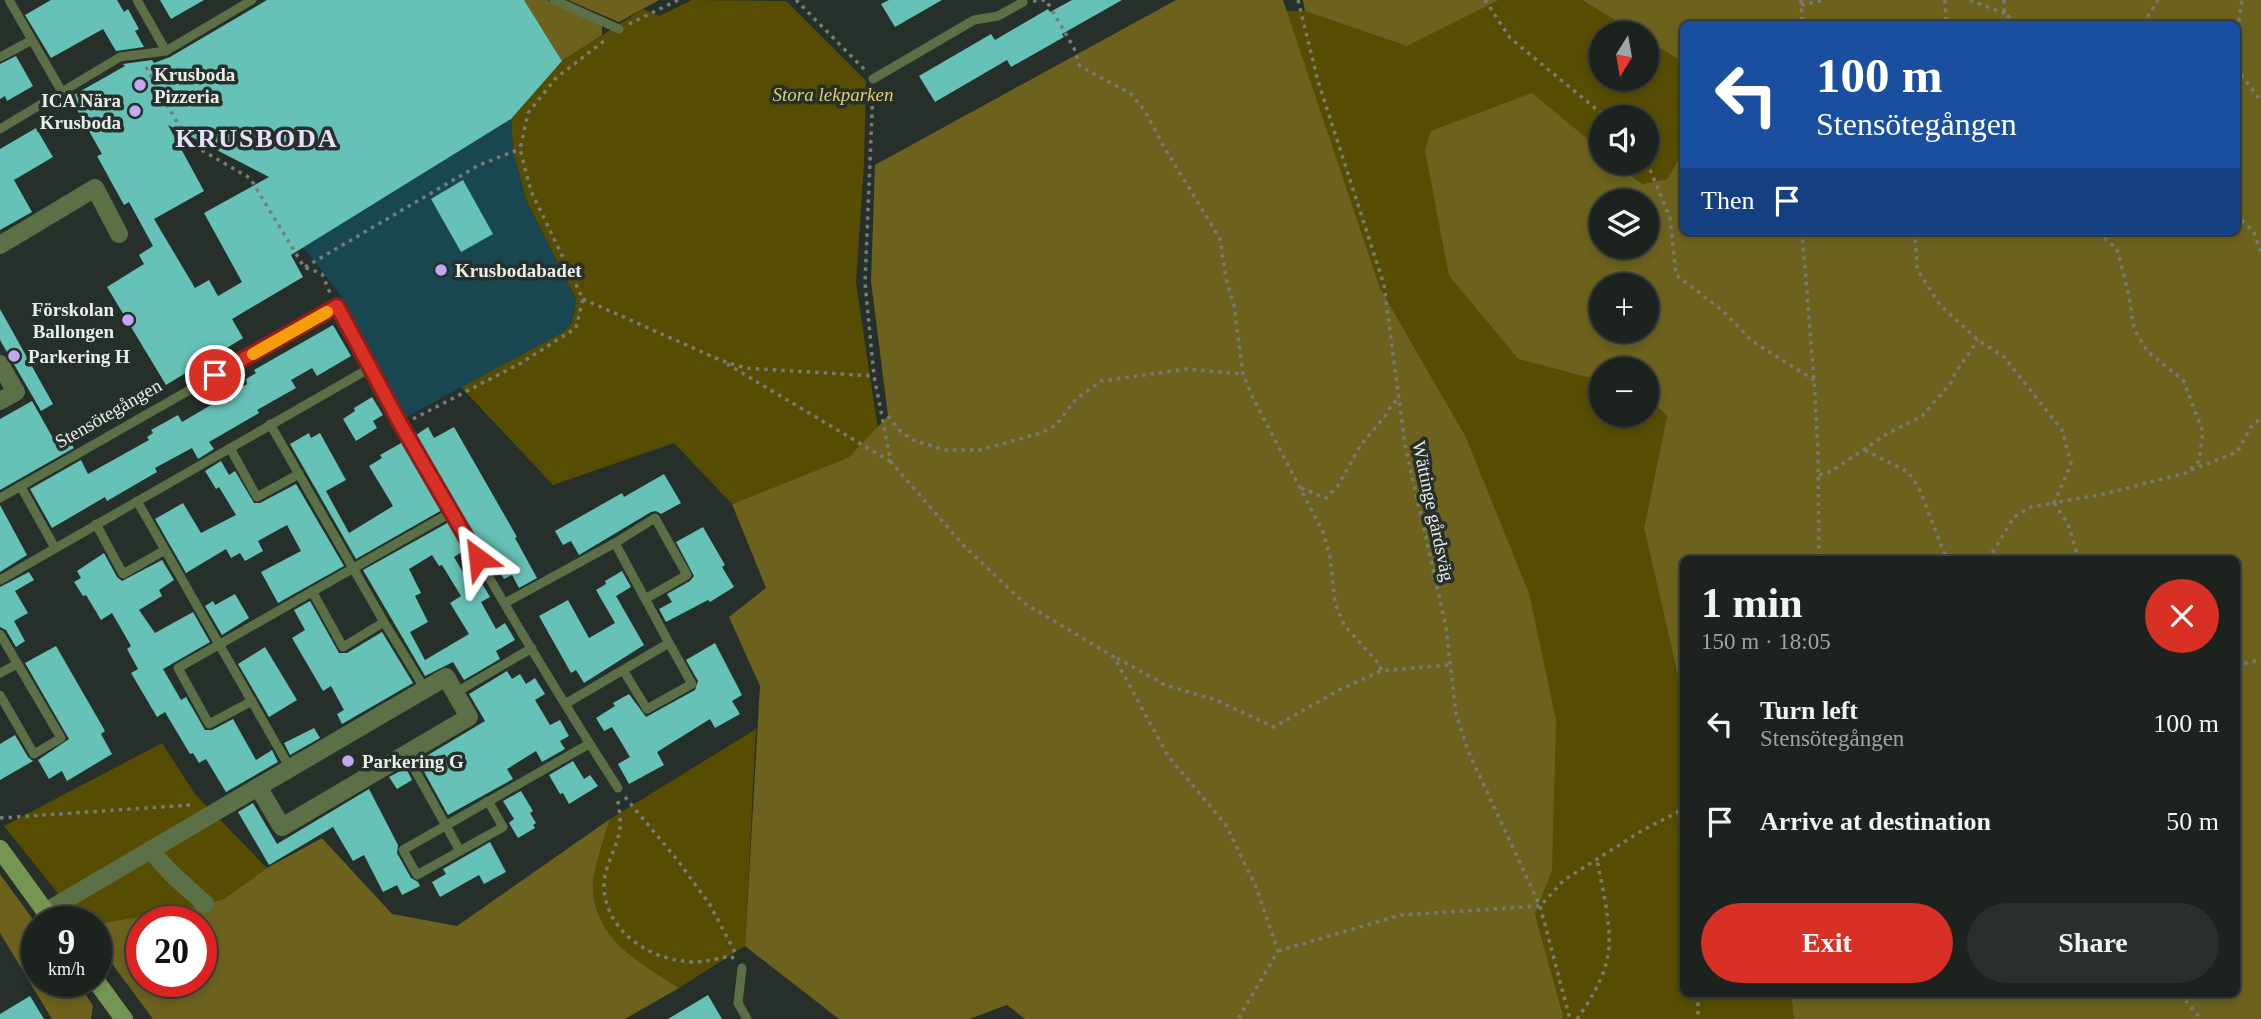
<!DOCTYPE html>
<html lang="en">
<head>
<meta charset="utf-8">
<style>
	body { margin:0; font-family:Georgia,serif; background:#292f2c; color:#f1f3f6; height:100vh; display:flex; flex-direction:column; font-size:26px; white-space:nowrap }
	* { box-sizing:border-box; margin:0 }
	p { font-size:23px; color:#a0a4a4 }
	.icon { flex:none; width:38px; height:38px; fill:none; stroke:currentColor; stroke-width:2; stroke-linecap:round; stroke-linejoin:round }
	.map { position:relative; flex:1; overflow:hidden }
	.drawer { position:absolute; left:1680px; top:556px; width:560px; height:441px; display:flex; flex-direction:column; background:#1c231f; border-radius:10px; box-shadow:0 4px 10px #0003,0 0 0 2px #3a403d }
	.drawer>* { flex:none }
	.banner { position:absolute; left:1680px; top:21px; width:560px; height:214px; border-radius:10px; box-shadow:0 4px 10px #0003,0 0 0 2px #3a403d; background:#1a4fa0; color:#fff; overflow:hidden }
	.needle { width:46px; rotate:191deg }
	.buttons { position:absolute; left:1589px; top:21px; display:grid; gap:14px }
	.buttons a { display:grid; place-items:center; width:70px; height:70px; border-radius:50%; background:#1c231f; box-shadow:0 4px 10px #0003,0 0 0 2px #3a403d; font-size:35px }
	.speed { position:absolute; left:21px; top:906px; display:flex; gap:14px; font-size:35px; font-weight:700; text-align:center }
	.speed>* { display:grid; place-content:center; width:91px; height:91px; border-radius:50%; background:#1c231f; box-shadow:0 4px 10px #0003,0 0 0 2px #3a403d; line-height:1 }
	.speed small { font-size:18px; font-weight:400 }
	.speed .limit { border:10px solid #d22; background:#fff; color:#111 }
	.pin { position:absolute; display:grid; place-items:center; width:60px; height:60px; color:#fff; margin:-30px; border:4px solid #fff; border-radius:50%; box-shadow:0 2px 7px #0007 }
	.me { position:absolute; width:77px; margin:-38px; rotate:330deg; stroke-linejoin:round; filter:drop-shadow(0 0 5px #0008) }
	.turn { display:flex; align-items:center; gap:24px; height:147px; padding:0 21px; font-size:32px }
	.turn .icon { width:91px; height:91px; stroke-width:2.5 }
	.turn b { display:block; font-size:49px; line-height:60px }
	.then { display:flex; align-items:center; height:66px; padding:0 21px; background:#0003; gap:14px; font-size:26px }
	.round { display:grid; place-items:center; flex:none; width:74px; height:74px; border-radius:37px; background:#292f2c }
	.overview { display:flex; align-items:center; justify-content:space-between; height:119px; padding:0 21px }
	h1 { font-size:42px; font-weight:700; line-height:52px }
	.cta { display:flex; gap:14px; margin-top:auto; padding:14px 21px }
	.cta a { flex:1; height:80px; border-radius:42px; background:#d93025; color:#fff; font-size:28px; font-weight:700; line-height:80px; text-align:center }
	.cta a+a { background:#292f2c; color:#f1f3f6 }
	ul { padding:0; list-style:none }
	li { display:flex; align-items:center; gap:21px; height:98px; padding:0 21px }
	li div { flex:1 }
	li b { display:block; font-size:26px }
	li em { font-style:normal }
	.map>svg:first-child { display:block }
</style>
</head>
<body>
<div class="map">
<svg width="2261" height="1019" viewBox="0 0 2261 1019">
	<rect width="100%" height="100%" fill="#262f29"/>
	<path fill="#564d02" d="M692 0 786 1 866 81 864 164 856 283 878 429 849 457 732 504 674 443 553 485 461 387 563 332C573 322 575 313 576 299L526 200 513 151 511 119 562 61 643 9 659 16Z
		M1499 0H1582L1636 33H1601V79H1647V40L1683 62V152L1667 179 1642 184 1616 163H1647V117H1601V150L1532 94 1449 276 1518 359 1601 381V415H1647V396L1667 416 1644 528 1683 698 1684 994H1791L1794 1019H1564L1535 914 1552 871 1529 593 1466 437 1380 288 1286 11H1305L1407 45Z
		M756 729 745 946 679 988C640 962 596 941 593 889 592 873 605 836 610 819Z
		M162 743 195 794 267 868 224 899 188 909 96 924V922H81L4 826Z"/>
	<path fill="#6c621e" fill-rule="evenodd" d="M524 0H547L602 23V35L562 61Z
		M568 0H659L619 22Z
		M1176 0H1283L1380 288 1466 437 1529 593 1556 720 1552 871 1535 914 1564 1019H1025L1007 1005 969 1019H839L745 946 760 686 729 617 766 588 732 504 849 457 888 416 871 281 875 165Z
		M1303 0H1499L1407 46 1305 11Z
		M1582 0H2261V1019H1794L1791 994H2236V560H1684L1683 698 1644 528 1667 416 1647 396V369H1601V381L1518 359 1449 276 1425 150 1431 131 1532 93 1601 150V163H1616L1642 184 1667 179 1683 152 1684 231H2236V24H1684L1683 62 1647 40V33H1636ZM1601 201H1647V247H1601ZM1647 285V331H1601V285Z
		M610 819C605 836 592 873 593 889 596 941 640 962 679 988L625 1019H153L96 942V924L188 909 224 899 267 868 322 838 392 914 457 926ZM142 922H201V982H142Z
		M0 874 37 925V982H78L93 1006 91 1019H52L0 933Z"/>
	<path fill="#184752" d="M511 119 513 151 526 200 576 299 572 323 563 332 403 419 339 293 303 247Z"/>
	<path fill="#66c1b7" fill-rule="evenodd" d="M51 0H117L124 12 128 9 139 29 135 31 144 47 116 51 103 29 51 58 25 15Z
		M160 0H204L171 19Z
		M267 0H524L562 61 511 119 291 255 303 277 232 319 243 338 166 385 107 287 144 264 139 255 153 246 129 202 124 205 97 156 102 154 70 97 125 66 123 64 152 60 154 63 170 57ZM168 125 269 177 204 213 242 282 218 296 209 280 195 288 154 219 204 191Z
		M889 0H942L895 27 881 4Z
		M1072 0H1122L1062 34 1064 37 1011 67 1007 60 935 102 919 76 991 34 995 40 1048 9 1050 12Z
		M16 56 33 86 7 101 5 96 0 99V64Z
		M36 128 53 157 14 180 32 212 0 230V149Z
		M463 180 493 234 461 252 431 199Z
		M0 309 53 404 41 411 0 340Z
		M333 325 351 356 317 376 312 368 291 380 296 388 257 410 259 413 209 442 214 449 198 459 192 448 155 468 157 472 107 501 105 497 52 528 30 489 81 460 88 474 149 440 147 437 153 433 151 430 178 415 182 422 247 384 246 379 256 373 254 370Z
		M372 397 383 415 373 421 377 428 356 441 343 419 355 411 354 408Z
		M32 401 58 447 69 440 74 448 0 490V419Z
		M428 427 434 438 454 427 517 537 515 538 537 578 519 588 512 575 504 579 481 540 477 543 416 435Z
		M309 433 311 438 320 433 346 480 326 491 349 533 393 506 369 466 382 458 380 455 403 442 442 510 356 559 290 444Z
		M221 461 229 475 235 471 254 503H260L296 484 344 566 278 603 261 572 301 551 287 525 258 541 263 551 245 561 240 553 231 558 226 549 186 573 155 519 183 503 201 533 236 515 219 487 216 489 205 471Z
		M664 474 681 503 661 514 656 511 651 512 579 555 571 541 563 545 555 531 622 493 624 497Z
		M0 505 27 555 0 572Z
		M449 522 465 550 454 557 471 586 480 580 490 597 481 602 496 629 505 623 515 640 496 651 500 659 464 680 453 662 425 676 363 570ZM432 555 439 566 442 565 461 596 450 603 469 634 425 660 410 632 428 622 415 596 421 593 409 569Z
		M703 527 725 565 722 567 734 587 710 602 708 600 666 622 659 609 672 602 667 594 690 581 694 576 676 542Z
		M104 553 117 577 122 581 162 560 174 580 159 590 162 596 139 610 155 633 193 612 210 642 163 669 181 700 186 697 205 730H212L233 719 256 760 272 750 278 762 226 792 206 759 199 763 193 753 190 754 165 712 157 717 131 673 138 669 127 649 131 646 112 613 101 620 86 595 83 596 74 582 81 578 77 571Z
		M622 571 631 587 616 596 644 645 584 683 576 670 571 673 539 616 568 600 589 638 615 623 596 590 606 584 605 581Z
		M29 572 34 580 15 591 28 613 14 621 25 641 16 647 6 630 0 627V587Z
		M235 594 249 618 222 635 205 606 213 601 215 605Z
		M310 601 339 653H347L382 632 413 683 342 724 337 714 344 710 331 686 323 691 292 638 305 630 294 610Z
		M715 643 742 695 732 701 740 714 715 728 710 719 657 752 664 765 629 784 618 764 630 757 612 727 604 731 596 718 615 706 613 703 629 694 646 717 695 690 698 681 686 660Z
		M56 646 105 731 101 734 112 754 67 781 62 771 49 779 38 760 69 739 25 663Z
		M265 647 297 700 269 717 238 664Z
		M507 671 512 679 520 674 526 684 535 678 545 694 535 700 550 725 560 720 569 736 560 741 565 749 542 762 536 751 507 769 513 779 448 815 418 761 485 721 469 694Z
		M314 728 320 738 290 755 284 743Z
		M15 735 28 757 33 761 0 780V744Z
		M573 761 584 779 590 775 598 786 569 804 563 793 560 794 549 775Z
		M406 768 412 780 397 789 389 777Z
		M369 789 398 845 397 853 411 878 418 882 420 886 402 895 397 885 383 892 364 855 353 861 333 827 269 865 238 812 253 803 277 844Z
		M521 791 533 811 530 813 536 823 533 825 535 828 518 838 509 823 514 819 503 801Z
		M490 842 506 872 484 884 479 875 440 897 432 882 446 874 443 869Z
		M708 995 722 1019H668Z
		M30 996 44 1019H0V1014Z"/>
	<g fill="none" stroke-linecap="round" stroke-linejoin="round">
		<path stroke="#757d77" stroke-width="3.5" stroke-dasharray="3.5 5" stroke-linecap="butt" d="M796 0 866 71
			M1298 0 1318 81 1384 285 1405 445 1446 627 1456 714 1469 753 1540 906 1570 1019
			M1485 0 1510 38 1606 117
			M1801 0 1802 24
			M1945 0 1946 24
			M1970 0 2004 13 2006 24
			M2004 0V13L2018 24
			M1033 1 1046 0 1074 48 1080 66 1131 94 1145 111 1164 147 1220 239 1226 278 1234 305 1243 374 1253 398 1323 532 1330 557 1335 603 1344 625 1380 665 1381 671
			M1801 5 1825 0
			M629 24 678 0
			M2143 24 2158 0
			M2236 38 2242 0
			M146 67 189 143 250 178 304 267 322 274 331 295
			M2236 68 2261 101
			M873 89 865 283 874 376 891 462 964 546 1024 603 1114 657 1168 756 1226 825 1256 887 1278 951 1238 1019
			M1647 162 1670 218 1676 275 1723 311 1752 341 1814 380
			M2236 214 2254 232 2261 253
			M1802 231 1814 380 1818 450 1819 560
			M1915 231 1917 269 1940 305 1978 340 2004 357 2062 430 2071 464 2054 503 2104 494 2186 473 2199 461 2203 432 2183 380 2148 352 2134 329 2129 296 2117 249 2096 231
			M305 267 479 165 520 149
			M583 299 720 360 745 368 874 376
			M727 364 891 462
			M888 416 900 431 913 440 945 450H980L1041 433 1056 425 1076 399 1101 381 1187 369 1243 374
			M413 419 521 363 576 328 583 299 531 191 520 149 528 113 556 78 608 38
			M1865 450 1908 472 1919 488 1947 560
			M2191 470 2237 452 2251 427 2261 418
			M1819 475 1832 471 1885 435 1922 416 1950 384 1955 373 1978 340
			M1301 488 1326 498 1338 486 1360 446 1385 416 1392 404 1399 399
			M1988 560 2014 517 2031 507 2054 503 2068 524 2079 560
			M1117 658 1165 685 1216 700 1274 727 1341 689 1381 671 1449 665
			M2236 665 2261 660
			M625 797 679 862 710 905 737 956
			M618 801C619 810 621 820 620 828 618 847 604 866 604 886 605 932 651 961 694 962 706 962 719 958 731 956L734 959
			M0 818 191 805
			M1278 951 1401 915 1540 906 1564 880 1643 830 1684 809
			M1698 994V1019
			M2180 994 2201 1019
			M1577 1019C1592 998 1608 972 1609 945 1610 917 1602 887 1597 859"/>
		<path stroke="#5b7047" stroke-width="9" d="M9 0 62 92
			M137 0 166 51
			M554 0 619 29
			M0 57 32 40
			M873 79 974 20 998 16 1023 2 1022 0
			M0 129 120 57 166 51 252 0
			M270 424 384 622 425 689
			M230 448 257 497 299 474
			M21 487 55 548
			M0 498 337 306C425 469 517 632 618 788
			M137 501 290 768
			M96 524 123 574 165 550
			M615 543 655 518 687 575 645 599
			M0 580 370 368
			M312 591 343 647 384 622
			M505 603 615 543 669 643 565 704
			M0 634 61 738 34 754 0 695
			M623 670 647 709 692 684 669 643
			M0 673 17 664
			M455 693 532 648
			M252 701 209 724 178 668 452 512
			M406 754 460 851
			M488 801 503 827 417 875 403 850C465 814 527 779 589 744
			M742 968 738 1003 747 1019"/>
		<path stroke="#5b7047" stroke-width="18" d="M0 245 95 188 119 234
			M0 364 16 392 0 401
			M150 850 171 873 205 904
			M45 912 258 787 282 827 469 717 446 677 258 787"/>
		<path stroke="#759652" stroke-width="18" d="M0 849 53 922
			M96 981 124 1019"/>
	</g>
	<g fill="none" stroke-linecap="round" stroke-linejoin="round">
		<defs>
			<path id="route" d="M215 375 337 306 401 425 478 558"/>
		</defs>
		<use href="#route" stroke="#8d1f18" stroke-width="18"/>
		<use href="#route" stroke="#d93025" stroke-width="12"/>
		<path stroke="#f59e0b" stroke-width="12" d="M253 354 327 312"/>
	</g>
	<g fill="#c3a7f2" stroke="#262f29" stroke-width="2.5">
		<circle cx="140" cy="85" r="7"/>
		<circle cx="135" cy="111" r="7"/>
		<circle cx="441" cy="270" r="7"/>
		<circle cx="128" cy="320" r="7"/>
		<circle cx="14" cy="356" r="7"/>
		<circle cx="348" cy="761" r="7"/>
	</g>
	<g text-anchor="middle" stroke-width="7" stroke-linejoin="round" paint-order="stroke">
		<g font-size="19" font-weight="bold" fill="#e8eeea" stroke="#262f29" text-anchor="start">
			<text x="154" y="81">Krusboda<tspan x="154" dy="22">Pizzeria</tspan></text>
			<text x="121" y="107" text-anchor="end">ICA Nära<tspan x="121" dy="22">Krusboda</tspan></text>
			<text x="455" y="277">Krusbodabadet</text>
			<text x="114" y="316" text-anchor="end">Förskolan<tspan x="114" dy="22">Ballongen</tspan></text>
			<text x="28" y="363">Parkering H</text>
			<text x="362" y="768">Parkering G</text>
		</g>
		<g font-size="19" font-style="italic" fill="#ddcf70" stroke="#262f29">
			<text x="833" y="101">Stora lekparken</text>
		</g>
		<g font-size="19" fill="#e8eeea" stroke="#262f29">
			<text transform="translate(108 413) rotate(-30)" y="7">Stensötegången</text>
			<text transform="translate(1434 511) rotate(78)" y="7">Wättinge gårdsväg</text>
		</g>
		<g font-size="26" font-weight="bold" letter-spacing="2" fill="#e8dffc" stroke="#262f29">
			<text x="257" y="147">KRUSBODA</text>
		</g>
	</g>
</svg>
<div class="buttons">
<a><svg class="needle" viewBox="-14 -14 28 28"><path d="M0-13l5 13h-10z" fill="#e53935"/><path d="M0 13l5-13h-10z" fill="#a0a4a4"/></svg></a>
<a><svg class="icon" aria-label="sound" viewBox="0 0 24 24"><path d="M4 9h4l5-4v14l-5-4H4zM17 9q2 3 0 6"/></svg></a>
<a><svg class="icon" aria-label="layers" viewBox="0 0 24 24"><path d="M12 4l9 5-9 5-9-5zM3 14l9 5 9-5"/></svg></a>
<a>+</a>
<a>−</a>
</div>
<div class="speed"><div>9<small>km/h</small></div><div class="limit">20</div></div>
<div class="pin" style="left:215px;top:375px;background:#d93025"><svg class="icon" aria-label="arrive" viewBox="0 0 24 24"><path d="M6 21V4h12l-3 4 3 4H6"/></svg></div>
<svg class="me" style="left:478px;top:558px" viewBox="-20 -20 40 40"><path d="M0-17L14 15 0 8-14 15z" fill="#d93025" stroke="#fff" stroke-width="4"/></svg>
<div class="banner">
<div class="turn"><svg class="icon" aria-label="left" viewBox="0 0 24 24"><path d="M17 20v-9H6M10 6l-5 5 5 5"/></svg><div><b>100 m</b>Stensötegången</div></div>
<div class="then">Then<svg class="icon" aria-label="arrive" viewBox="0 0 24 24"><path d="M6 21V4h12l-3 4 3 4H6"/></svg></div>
</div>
<section class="drawer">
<div class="overview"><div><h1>1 min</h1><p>150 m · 18:05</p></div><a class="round" style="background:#d93025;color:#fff"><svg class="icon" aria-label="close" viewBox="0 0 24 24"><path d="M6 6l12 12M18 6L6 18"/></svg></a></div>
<ul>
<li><svg class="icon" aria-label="left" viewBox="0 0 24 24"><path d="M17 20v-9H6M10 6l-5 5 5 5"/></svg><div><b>Turn left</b><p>Stensötegången</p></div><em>100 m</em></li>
<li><svg class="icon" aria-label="arrive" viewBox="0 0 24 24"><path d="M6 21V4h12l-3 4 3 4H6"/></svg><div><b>Arrive at destination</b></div><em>50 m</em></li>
</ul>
<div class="cta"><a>Exit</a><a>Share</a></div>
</section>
</div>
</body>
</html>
